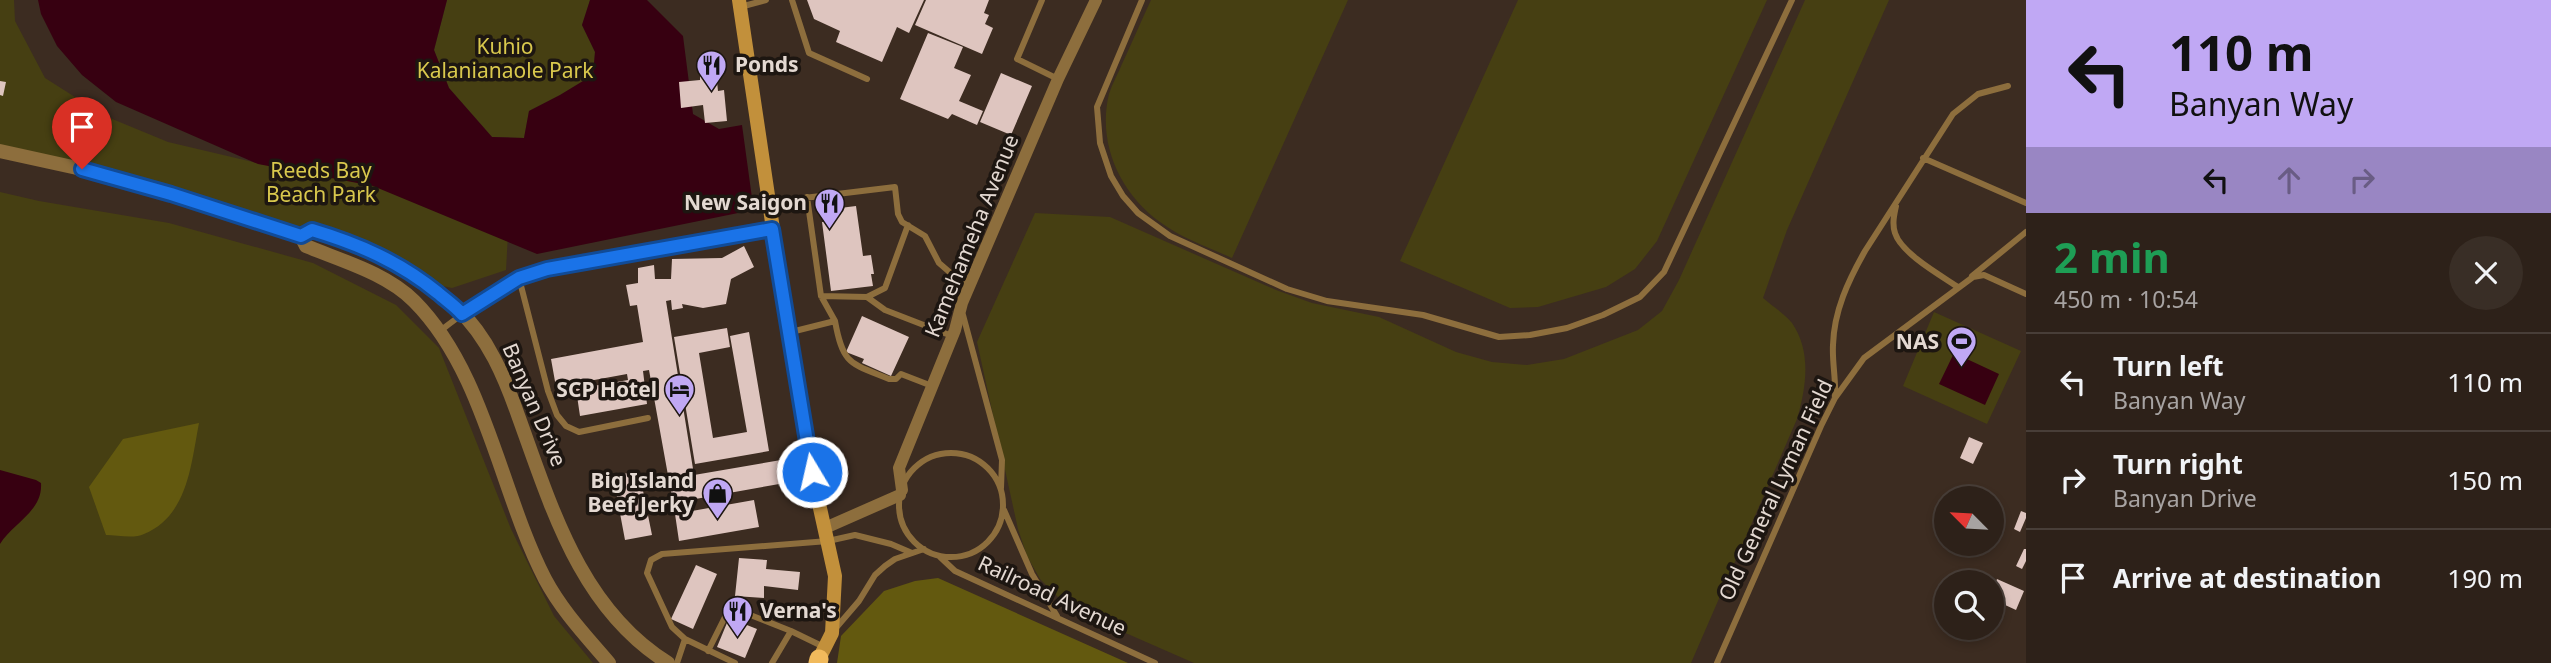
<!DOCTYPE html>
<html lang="en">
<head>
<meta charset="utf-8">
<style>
	body { margin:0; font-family:"Noto Sans",sans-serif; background:#392e26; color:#f1f3f6; height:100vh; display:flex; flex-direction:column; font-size:26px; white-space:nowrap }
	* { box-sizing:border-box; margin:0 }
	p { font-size:23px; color:#a7a3a2 }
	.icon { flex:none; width:38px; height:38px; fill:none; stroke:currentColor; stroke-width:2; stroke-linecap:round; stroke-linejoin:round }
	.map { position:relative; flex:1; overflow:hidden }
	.sheet { display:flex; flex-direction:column; background:#2d2119; width:525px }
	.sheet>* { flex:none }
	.guide { background:#c0a8f4; color:#111; overflow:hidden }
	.needle { width:46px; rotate:294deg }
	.tools { position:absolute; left:1934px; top:486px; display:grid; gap:14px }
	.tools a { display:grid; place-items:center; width:70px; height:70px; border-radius:50%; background:#2d2119; box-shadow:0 4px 10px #0003,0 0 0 2px #483e38; font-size:35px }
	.pin { position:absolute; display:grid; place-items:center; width:60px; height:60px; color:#fff; margin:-72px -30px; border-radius:50% 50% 50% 0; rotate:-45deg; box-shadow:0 0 7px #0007 }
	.pin .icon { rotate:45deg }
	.me { position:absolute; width:77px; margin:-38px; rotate:351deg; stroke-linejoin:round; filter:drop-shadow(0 0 5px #0008) }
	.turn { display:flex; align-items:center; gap:24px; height:147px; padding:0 28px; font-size:32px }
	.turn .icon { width:91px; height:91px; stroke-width:2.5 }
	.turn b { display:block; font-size:49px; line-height:60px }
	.lanes { display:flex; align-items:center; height:66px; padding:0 28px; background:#0003; justify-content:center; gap:35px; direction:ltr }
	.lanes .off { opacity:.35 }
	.round { display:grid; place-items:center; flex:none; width:74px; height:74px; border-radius:37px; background:#392e26 }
	.head { display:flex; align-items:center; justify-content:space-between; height:119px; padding:0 28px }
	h1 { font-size:42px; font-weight:700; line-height:52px; color:#1e9e55 }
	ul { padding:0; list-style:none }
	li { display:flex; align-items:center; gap:21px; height:98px; padding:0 28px; border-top:2px solid #483e38 }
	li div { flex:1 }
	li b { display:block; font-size:26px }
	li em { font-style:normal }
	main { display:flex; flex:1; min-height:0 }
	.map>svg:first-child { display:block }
</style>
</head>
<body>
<main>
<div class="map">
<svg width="2026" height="663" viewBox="0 0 2026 663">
	<rect width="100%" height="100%" fill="#3c2c21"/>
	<path fill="#463f12" d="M0 0H14L15 21 45 78 105 116 168 142 265 165 306 130 508 234 506 270 452 288 424 282 329 235 0 151Z
		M447 0H590L582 25 595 52 593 75 560 95 529 111 524 138 492 137 449 88 434 50Z
		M1151 0H1348L1232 258C1208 247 1181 238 1160 222 1120 193 1097 143 1109 94 1112 84 1118 74 1122 64 1132 43 1141 21 1151 0Z
		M1518 0H1767L1657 241 1635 269 1606 287 1538 307 1510 308 1400 261Z
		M1805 0H1889L1787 230 1763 298C1772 306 1785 314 1792 323 1812 352 1806 388 1797 419L1691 663H1194L1080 613 1059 598 1040 579 1027 556 1018 529 977 342 1035 213 1110 217 1276 290 1312 303 1379 317 1456 352 1492 362 1527 365 1564 359 1638 330 1662 311 1679 280Z
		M0 192 39 201 169 223 313 263 396 305 439 348 511 529 554 616 593 663H0Z
		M1934 312 2021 351 1987 424 1903 386Z"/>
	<path fill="#63590f" d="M199 423C191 464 188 516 144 534 134 539 117 535 106 535L89 487 123 439Z
		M938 578 1128 663H837L841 636 884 591 915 581Z"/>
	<path fill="#370011" d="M38 0H447L434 50 449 88 492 137 524 138 529 111 560 95 593 75 595 52 582 25 590 0H647L683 36 693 114 719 129 742 125 752 198 743 212 537 254 373 186 258 164 116 102 82 75 57 46 41 14Z
		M1954 353 1999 374 1985 405 1939 384Z
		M0 470 36 480 41 483C43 511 13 523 0 544Z"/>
	<path fill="#dec5bf" d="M807 0H924L909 33 897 27 882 62 836 42 840 31 814 19Z
		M926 0H989L984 13 989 15 985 24 993 28 982 54 915 25Z
		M928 33 963 47 954 68 971 75 959 101 983 111 977 125 952 114 948 119 900 99Z
		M716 72 718 91 724 90 727 121 705 123 703 105 681 108 679 82 700 80V74Z
		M1001 73 1032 86 1011 135 980 122Z
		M0 81 6 82 3 96 0 95Z
		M856 206 863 256 871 255 874 274H871L873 286 831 291 822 222H825L824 210Z
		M744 246 754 267 731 279 726 304 703 308 682 304 683 308 672 310 671 300 666 301 694 475 781 460 785 483 673 503 649 370 643 371 647 404 580 416 576 389 628 380 627 374 556 387 551 359 643 342 637 305 630 306 626 285 638 283V268L654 265 655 279H671L672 259 722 258Z
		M862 316 909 337 891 376 862 363 864 359 846 352Z
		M727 328 730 347 699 353 713 438 747 432 730 336 749 332 769 451 695 464 674 337Z
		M1969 437 1983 443 1973 464 1960 458Z
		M639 471 652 535 625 540 613 476Z
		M754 500 759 527 679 541 675 514Z
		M2021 511 2026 513V518L2020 532 2014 529Z
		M2024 549H2026V561L2022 569 2016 566Z
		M739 558 767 560 766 569 800 572 798 590 764 586V598L735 596Z
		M696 565 717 574 693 629 671 619Z
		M1997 579 2024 591 2016 610 1992 599V592Z
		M729 618 757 629 745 658 717 647Z"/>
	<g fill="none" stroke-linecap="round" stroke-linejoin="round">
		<path stroke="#8d6e3d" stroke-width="6" d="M792 0 809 53 867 79
			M1042 0 1017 59 1058 79
			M1142 0 1097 107 1100 143 1111 176 1123 196 1138 213 1170 236 1287 289 1327 301 1423 315 1499 337 1530 335 1567 328 1603 315 1640 297 1664 272 1792 0
			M740 7 766 0
			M1923 158 2026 203
			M807 197 821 296 867 297 885 288 908 225
			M771 202 895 187 898 214 902 222 925 236 939 263 968 288
			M1896 206C1894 215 1892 224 1895 233 1901 253 1940 275 1958 287
			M1972 276 2026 232
			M519 278 548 391 557 415 566 426 579 432 648 418
			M821 296 835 321
			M867 297 885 310 952 336
			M963 315 1002 460 1001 488
			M440 331C475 304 505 282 547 269L772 229
			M791 332 835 321C843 365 850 363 889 379H896L901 374 932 386
			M1835 396C1836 379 1832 362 1833 345 1834 311 1848 281 1865 251L1953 114 1978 94 2008 86
			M899 505a52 52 0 1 1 104 0a52 52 0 1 1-104 0Z
			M1004 510 1032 574 1057 616
			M939 556 955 571 1155 663
			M835 629 859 601 875 575 885 566 895 559 924 549
			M791 631 824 647
			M685 639 672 627 647 573 651 560 662 554 828 541 855 535 891 544 912 553
			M708 651 730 607 791 631 772 663
			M677 663 685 639 735 663
			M1717 663 1821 426 1835 398 1864 358 1973 277 1984 275 2026 294"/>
		<path stroke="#8d6e3d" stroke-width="12" d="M902 490 899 468 955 330 962 303 1058 79 1096 0
			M825 528 900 495"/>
		<path stroke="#8d6e3d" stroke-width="14" d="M0 151 109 175 301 236 312 230C366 247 415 269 457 308 488 337 505 378 519 418 552 509 581 609 668 663
			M301 236 306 246C342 261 386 273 414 301 485 372 500 492 545 579 562 611 586 636 609 663"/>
		<path stroke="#c2903b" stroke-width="14" d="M739 0 773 229 812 472 835 576 832 633 817 663"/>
		<path stroke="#f1ba5c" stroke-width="19" d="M818 663 819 659"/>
	</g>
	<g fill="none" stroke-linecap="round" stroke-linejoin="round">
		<defs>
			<path id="route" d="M82 169 171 194 301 236 312 230C359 244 400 262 438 293 446 300 455 306 462 314L519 278 547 269 772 229 812 472"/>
		</defs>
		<use href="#route" stroke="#114b97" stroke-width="18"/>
		<use href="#route" stroke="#1a73e8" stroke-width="12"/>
	</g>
	<defs>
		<symbol id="restaurant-pin" viewBox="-11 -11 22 30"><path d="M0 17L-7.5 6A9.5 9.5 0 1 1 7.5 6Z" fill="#c0a8f4" stroke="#1d1611"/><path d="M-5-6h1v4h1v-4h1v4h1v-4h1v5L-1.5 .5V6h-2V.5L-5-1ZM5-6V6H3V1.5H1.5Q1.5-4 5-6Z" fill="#111"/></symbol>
		<symbol id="stadium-pin" viewBox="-11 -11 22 30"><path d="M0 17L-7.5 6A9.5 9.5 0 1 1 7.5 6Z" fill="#c0a8f4" stroke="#1d1611"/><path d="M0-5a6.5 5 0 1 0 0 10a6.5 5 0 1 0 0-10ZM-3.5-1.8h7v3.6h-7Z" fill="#111"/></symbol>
		<symbol id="hotel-pin" viewBox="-11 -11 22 30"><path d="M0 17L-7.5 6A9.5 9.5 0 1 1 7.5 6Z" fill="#c0a8f4" stroke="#1d1611"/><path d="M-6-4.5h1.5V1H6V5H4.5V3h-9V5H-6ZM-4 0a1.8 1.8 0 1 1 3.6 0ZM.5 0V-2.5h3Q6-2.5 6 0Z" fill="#111"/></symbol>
		<symbol id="shop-pin" viewBox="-11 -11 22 30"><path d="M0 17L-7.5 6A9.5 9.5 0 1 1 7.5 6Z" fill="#c0a8f4" stroke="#1d1611"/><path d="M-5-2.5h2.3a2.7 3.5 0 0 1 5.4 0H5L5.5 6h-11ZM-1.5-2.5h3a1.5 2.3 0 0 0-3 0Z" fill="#111"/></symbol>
	</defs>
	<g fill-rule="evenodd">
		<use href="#restaurant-pin" x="694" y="48" width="35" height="47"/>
		<use href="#restaurant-pin" x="812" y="186" width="35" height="47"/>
		<use href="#stadium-pin" x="1944" y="324" width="35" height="47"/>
		<use href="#hotel-pin" x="662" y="372" width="35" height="47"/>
		<use href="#shop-pin" x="700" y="476" width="35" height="47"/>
		<use href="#restaurant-pin" x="720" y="594" width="35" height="47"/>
	</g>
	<g text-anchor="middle" stroke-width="7" stroke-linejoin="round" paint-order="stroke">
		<g font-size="21" fill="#d9c84d" stroke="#1d1611">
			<text x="505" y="54">Kuhio<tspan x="505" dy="24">Kalanianaole Park</tspan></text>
			<text x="321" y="178">Reeds Bay<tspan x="321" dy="24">Beach Park</tspan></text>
		</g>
		<g font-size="21" font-weight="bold" fill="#e4d9d2" stroke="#1d1611" text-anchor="end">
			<text x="735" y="72" text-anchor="start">Ponds</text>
			<text x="807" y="210">New Saigon</text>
			<text x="1939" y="349">NAS</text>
			<text x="657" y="397">SCP Hotel</text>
			<text x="694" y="488">Big Island<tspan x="694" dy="24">Beef Jerky</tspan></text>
			<text x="760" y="618" text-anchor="start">Verna's</text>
		</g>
		<g font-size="21" fill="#e4d9d2" stroke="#1d1611">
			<text transform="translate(972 236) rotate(-68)" y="7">Kamehameha Avenue</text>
			<text transform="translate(534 405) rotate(67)" y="7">Banyan Drive</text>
			<text transform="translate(1776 490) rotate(-65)" y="7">Old General Lyman Field</text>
			<text transform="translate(1052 596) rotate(25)" y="7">Railroad Avenue</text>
		</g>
	</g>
</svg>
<div class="tools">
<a><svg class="needle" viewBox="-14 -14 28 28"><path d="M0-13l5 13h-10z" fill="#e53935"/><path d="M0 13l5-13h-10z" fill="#a7a3a2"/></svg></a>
<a><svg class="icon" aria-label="search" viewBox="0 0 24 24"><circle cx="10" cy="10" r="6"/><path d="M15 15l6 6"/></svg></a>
</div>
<div class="pin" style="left:82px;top:169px;background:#d93025"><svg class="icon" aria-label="arrive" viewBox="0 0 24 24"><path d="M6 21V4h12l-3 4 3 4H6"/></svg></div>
<svg class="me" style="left:812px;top:472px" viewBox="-20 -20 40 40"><circle r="17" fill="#1a73e8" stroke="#fff" stroke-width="3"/><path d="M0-11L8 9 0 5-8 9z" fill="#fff"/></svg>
</div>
<section class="sheet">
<div class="guide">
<div class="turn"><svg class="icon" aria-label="left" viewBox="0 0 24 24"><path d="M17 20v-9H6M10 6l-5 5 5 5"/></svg><div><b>110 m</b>Banyan Way</div></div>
<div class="lanes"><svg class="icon" aria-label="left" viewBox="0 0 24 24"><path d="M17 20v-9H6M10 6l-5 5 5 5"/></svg><svg class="icon off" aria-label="ahead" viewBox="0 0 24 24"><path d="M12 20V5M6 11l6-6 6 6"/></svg><svg class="icon off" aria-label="right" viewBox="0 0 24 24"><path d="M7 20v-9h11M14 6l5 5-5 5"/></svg></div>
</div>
<div class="head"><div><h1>2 min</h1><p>450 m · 10:54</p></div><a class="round"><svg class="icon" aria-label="close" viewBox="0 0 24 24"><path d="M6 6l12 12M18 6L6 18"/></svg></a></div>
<ul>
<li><svg class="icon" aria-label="left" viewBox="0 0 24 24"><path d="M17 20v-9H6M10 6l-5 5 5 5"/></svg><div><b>Turn left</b><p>Banyan Way</p></div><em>110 m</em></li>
<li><svg class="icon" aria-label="right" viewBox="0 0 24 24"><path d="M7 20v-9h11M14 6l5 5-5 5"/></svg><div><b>Turn right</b><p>Banyan Drive</p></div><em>150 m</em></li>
<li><svg class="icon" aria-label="arrive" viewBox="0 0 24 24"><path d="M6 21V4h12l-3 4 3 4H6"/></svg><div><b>Arrive at destination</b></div><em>190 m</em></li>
</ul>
</section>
</main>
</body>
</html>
